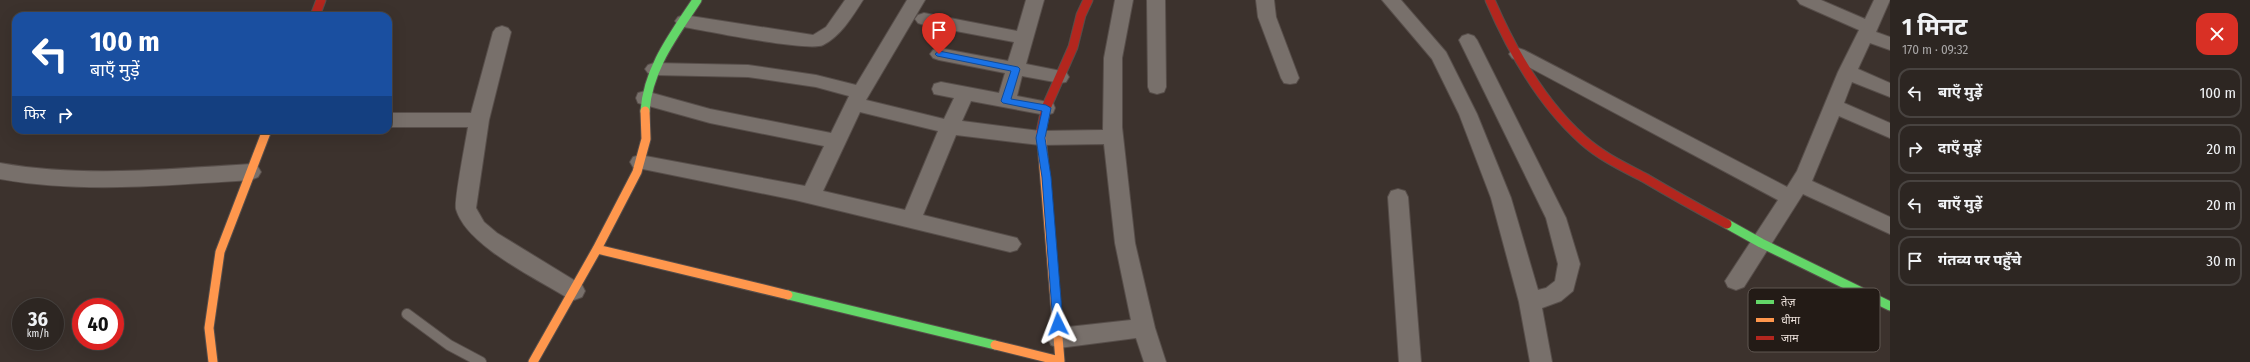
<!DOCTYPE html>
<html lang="hi">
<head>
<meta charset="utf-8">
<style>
	body { margin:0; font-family:"Fira Sans Condensed","Noto Sans Devanagari",sans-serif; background:#352e2a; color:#f1f3f6; height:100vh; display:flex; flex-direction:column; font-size:15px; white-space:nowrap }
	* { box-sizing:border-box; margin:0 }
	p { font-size:13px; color:#a7a5a5 }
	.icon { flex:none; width:22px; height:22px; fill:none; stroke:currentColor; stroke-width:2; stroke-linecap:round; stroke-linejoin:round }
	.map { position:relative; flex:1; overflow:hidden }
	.side { display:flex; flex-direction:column; background:#2d2622; width:360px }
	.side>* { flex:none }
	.hud { position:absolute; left:12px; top:12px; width:380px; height:122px; border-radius:12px; box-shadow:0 4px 16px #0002,0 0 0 1px #484340; background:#1a4fa0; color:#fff; overflow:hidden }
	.speed { position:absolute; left:12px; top:298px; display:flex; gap:8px; font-size:20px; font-weight:700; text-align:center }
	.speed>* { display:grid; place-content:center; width:52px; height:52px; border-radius:50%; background:#2d2622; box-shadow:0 4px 16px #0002,0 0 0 1px #484340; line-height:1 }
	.speed small { font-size:10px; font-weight:400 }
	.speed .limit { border:6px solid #d22; background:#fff; color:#111 }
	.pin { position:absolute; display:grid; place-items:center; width:34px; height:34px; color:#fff; margin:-41px -17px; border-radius:50% 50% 50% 0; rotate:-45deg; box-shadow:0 0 4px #0007 }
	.pin .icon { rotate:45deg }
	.me { position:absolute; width:44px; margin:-22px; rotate:357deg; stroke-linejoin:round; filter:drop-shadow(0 0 3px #0008) }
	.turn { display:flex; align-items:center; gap:14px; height:84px; padding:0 12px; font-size:18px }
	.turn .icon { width:52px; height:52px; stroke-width:2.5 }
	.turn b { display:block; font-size:28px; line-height:34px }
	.then { display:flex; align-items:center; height:38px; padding:0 12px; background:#0003; gap:8px; font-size:15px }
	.round { display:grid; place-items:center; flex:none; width:42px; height:42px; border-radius:12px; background:#352e2a }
	.head { display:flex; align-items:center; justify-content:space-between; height:68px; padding:0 12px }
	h1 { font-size:24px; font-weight:700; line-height:30px }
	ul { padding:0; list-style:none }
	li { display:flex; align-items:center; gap:12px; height:50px; margin:0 8px 6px; padding:0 4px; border:2px solid #484340; border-radius:12px }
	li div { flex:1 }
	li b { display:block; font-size:15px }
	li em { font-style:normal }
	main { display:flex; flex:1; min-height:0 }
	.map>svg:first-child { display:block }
</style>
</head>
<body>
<main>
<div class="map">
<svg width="1890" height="362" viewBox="0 0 1890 362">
	<rect width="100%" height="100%" fill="#3c322d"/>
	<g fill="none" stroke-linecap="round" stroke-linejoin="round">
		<defs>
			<path id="lane" d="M407 314 449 345 481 362"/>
			<path id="street" d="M845 0H863C852 17 841 36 823 45 808 52 707 31 684 27L678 25 675 21 678 17 684 15 813 35 826 27Z
				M907 0H925L866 100 944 119 954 98 934 94 932 89 934 84 941 82 999 93 1005 73 939 60 933 58 930 54 933 50 939 48 1008 61 1014 42 924 25 918 23 915 19 918 15 924 13 1017 31 1026 0H1044L1026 64 1066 72 1069 77 1066 82 1060 83 1022 76 1017 96 1053 103 1055 108 1053 113 1046 115 971 101 962 121 1040 131 1103 130 1104 58 1115 0H1133L1122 58V127L1135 243 1155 328 1166 362H1144L1136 338 1059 348 1051 345 1048 338 1051 331 1059 328 1131 320 1115 243 1104 144 1040 145 956 135 923 215 1017 238 1021 244 1017 250 1010 252 795 200 633 167 630 162 633 157 640 155 805 186 824 146 710 123 638 103 636 98 638 93 645 91 710 109 831 133 849 96 816 87 748 77 654 75 648 73 645 69 648 65 654 63 748 65 816 75 856 85ZM860 112 938 131 905 210 823 191Z
				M1147 0H1165L1166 87 1164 92 1157 94 1150 92 1148 87Z
				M1256 0H1274L1276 17 1299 78 1296 83 1290 84 1284 83 1281 78 1258 17Z
				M1382 0H1401L1446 52 1477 114 1511 198 1538 290 1546 288 1555 281 1558 264 1546 218 1459 40 1462 36 1468 34 1474 36 1477 40 1566 218 1580 264 1573 291 1561 301 1542 308 1552 362H1530L1519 302 1491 198 1459 114 1432 59Z
				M1797 0H1821L1865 19 1874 0H1890L1876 32 1890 37V50L1870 43 1858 69 1890 83V97L1852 82 1844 103 1890 123V138L1839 116 1812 181 1890 217V234L1803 194 1744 287 1736 290 1728 287 1725 281 1778 200 1512 58 1509 54 1512 50 1518 48 1524 50 1787 187 1797 171 1838 72 1859 30 1800 4Z
				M502 26 508 28 511 32 489 120 476 208 484 222 497 233 582 285 585 291 582 297 574 300 566 297C535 278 466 245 456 209 454 200 466 140 468 127H388V113H471L493 32 496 28Z
				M0 163C84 178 167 169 251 164L258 167 261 172 258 177 251 180C167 185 84 194 0 179Z
				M1398 189 1405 191 1408 197 1421 362H1399L1388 197 1391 191Z"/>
			<path id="fast" d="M645 111C648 68 674 35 697 0
				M1727 224 1761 243 1890 306
				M788 295 995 345"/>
			<path id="slow" d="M597 249 788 295
				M995 345 1060 361 1041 132
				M213 362 209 328 220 252 267 130
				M533 362 597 249 637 172 646 139 645 111"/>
			<path id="jam" d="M1490 0C1512 51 1541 103 1583 140 1602 157 1624 167 1645 178 1672 194 1699 209 1727 224
				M315 16 321 0
				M1041 132 1046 108 1073 47 1081 15 1088 0"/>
		</defs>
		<use href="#lane" stroke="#574e4a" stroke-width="12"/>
		<use href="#street" stroke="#574e4a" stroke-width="2"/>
		<use href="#fast" stroke="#574e4a" stroke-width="11"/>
		<use href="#slow" stroke="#574e4a" stroke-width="11"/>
		<use href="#jam" stroke="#574e4a" stroke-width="11"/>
		<use href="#lane" stroke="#78706b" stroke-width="10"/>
		<use href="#street" fill="#78706b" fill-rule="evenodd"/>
		<use href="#fast" stroke="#63d668" stroke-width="9"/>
		<use href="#slow" stroke="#ff974d" stroke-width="9"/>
		<use href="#jam" stroke="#b3261e" stroke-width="9"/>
	</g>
	<path fill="#1a73e8" stroke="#114b97" d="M939 51 1018 67 1020 69 1011 99 1046 105 1051 108 1045 138 1051 177 1063 324 1061 327H1054L1053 324 1042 177 1036 138 1042 111 1003 103 1001 101 1011 71 937 56 935 54Z"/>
	<rect x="1748" y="288" width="132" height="64" rx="6" fill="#231b16" stroke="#5f5651" stroke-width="1"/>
	<rect x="1756" y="300" width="18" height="4" fill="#63d668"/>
	<rect x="1756" y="318" width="18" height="4" fill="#ff974d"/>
	<rect x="1756" y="336" width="18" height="4" fill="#b3261e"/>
	<g font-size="11" fill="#ece1db">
		<text x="1781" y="306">तेज़</text>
		<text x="1781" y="324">धीमा</text>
		<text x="1781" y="342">जाम</text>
	</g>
</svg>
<div class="speed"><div>36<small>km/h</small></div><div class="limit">40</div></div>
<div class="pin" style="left:939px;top:54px;background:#d93025"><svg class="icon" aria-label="arrive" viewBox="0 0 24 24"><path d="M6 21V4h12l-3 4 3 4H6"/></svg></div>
<svg class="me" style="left:1058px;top:324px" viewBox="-20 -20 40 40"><path d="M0-17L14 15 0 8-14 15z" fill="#1a73e8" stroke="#fff" stroke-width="4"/></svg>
<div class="hud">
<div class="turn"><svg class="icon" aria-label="left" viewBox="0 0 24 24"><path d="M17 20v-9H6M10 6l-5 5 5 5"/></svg><div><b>100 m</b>बाएँ मुड़ें</div></div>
<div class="then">फिर<svg class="icon" aria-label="right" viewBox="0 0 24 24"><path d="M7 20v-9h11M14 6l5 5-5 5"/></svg></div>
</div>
</div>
<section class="side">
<div class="head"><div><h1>1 मिनट</h1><p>170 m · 09:32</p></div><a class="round" style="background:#d93025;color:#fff"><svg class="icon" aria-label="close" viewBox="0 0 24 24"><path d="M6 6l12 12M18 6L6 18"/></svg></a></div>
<ul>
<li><svg class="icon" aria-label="left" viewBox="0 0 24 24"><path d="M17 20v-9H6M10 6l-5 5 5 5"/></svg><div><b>बाएँ मुड़ें</b></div><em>100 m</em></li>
<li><svg class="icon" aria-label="right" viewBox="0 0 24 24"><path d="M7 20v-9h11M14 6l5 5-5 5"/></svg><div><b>दाएँ मुड़ें</b></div><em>20 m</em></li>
<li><svg class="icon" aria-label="left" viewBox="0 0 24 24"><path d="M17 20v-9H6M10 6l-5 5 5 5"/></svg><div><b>बाएँ मुड़ें</b></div><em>20 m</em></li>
<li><svg class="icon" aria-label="arrive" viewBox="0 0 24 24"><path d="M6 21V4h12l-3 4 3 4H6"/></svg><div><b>गंतव्य पर पहुँचे</b></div><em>30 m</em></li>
</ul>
</section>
</main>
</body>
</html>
